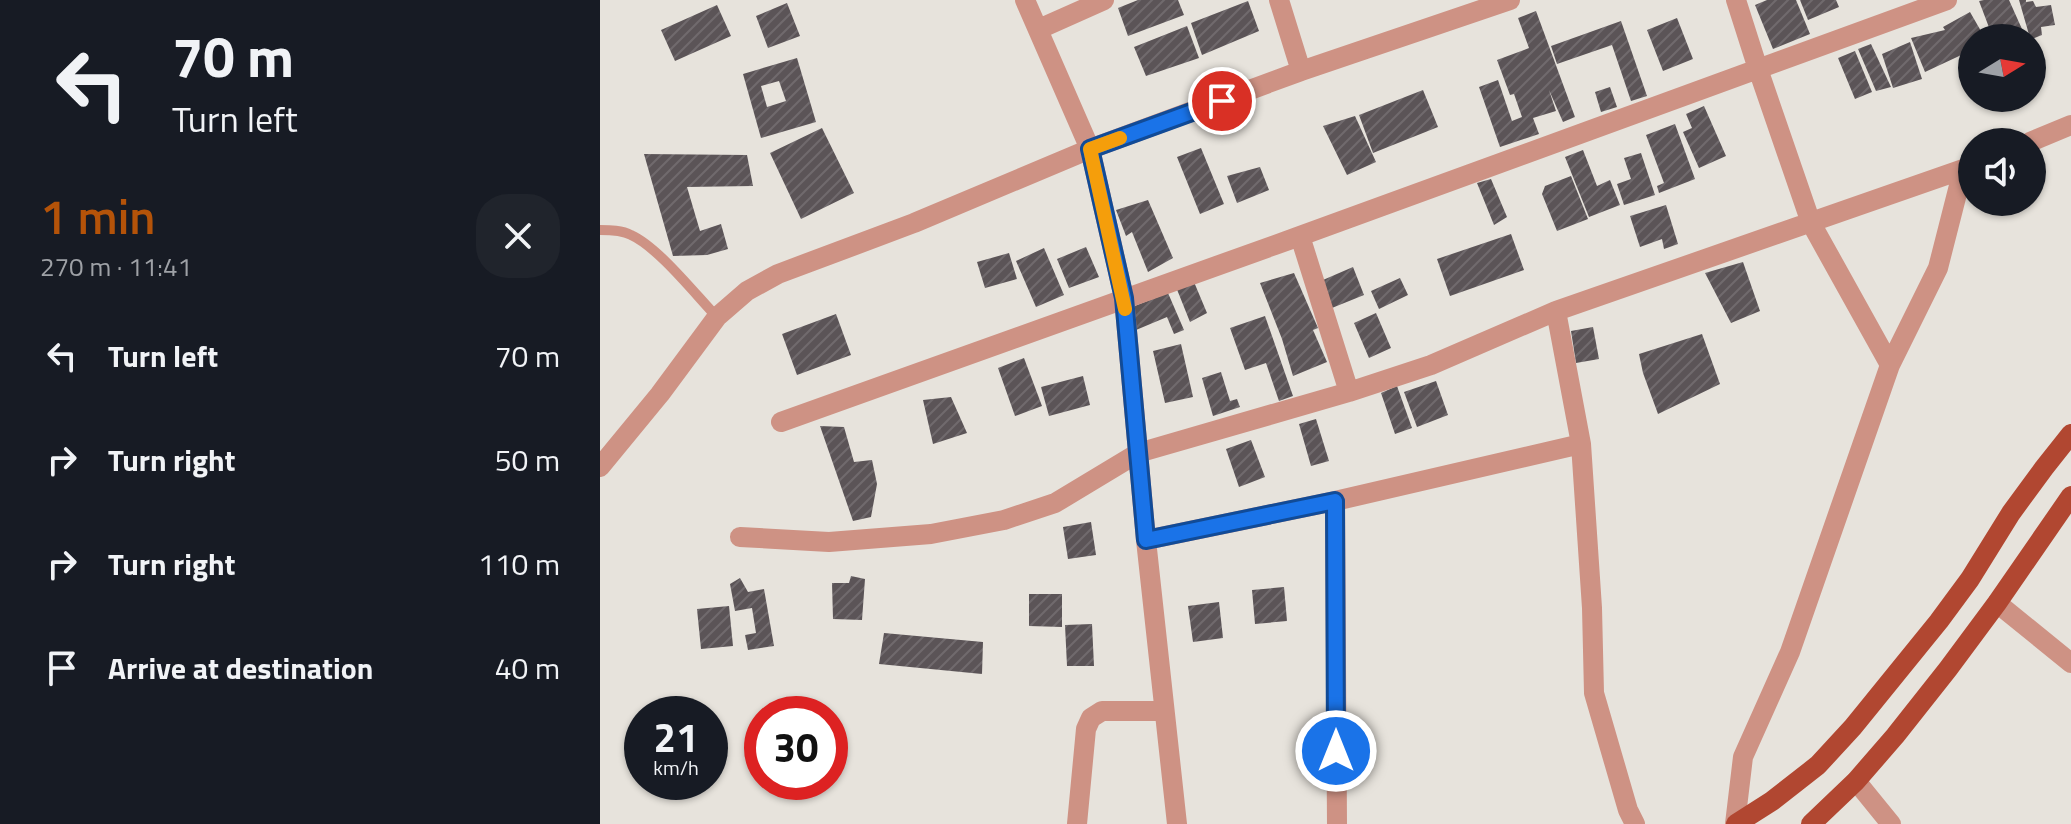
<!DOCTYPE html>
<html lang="en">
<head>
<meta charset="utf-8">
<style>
	body { margin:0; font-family:"Titillium Web",sans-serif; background:#20242c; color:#f1f3f6; height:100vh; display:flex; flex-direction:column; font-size:30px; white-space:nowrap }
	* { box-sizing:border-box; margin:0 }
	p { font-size:26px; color:#9ea1a6 }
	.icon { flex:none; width:44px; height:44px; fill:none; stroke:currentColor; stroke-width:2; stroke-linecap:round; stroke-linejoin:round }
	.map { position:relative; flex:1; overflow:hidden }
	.drawer { display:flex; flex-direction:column; background:#171b24; width:600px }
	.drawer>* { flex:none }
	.top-card { background:#171b24; color:#f1f3f6; overflow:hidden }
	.needle { width:52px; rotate:79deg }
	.controls { position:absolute; left:1358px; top:24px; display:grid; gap:16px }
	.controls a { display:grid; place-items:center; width:88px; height:88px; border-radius:50%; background:#171b24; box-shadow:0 2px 6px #0004; font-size:40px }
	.speed { position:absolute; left:24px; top:696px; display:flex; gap:16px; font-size:40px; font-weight:700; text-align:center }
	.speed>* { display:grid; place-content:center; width:104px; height:104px; border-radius:50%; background:#171b24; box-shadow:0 2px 6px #0004; line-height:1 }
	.speed small { font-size:20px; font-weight:400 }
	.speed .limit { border:12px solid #d22; background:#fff; color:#111 }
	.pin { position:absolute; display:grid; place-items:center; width:68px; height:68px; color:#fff; margin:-34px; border:4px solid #fff; border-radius:50%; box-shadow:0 2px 8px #0007 }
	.me { position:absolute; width:88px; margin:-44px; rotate:0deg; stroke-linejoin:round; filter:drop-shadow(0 0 6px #0008) }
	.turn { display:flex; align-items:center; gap:28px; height:168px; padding:0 40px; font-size:36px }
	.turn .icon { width:104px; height:104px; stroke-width:2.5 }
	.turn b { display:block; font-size:56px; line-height:68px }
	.round { display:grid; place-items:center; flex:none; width:84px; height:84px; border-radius:32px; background:#20242c }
	.headline { display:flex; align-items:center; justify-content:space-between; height:136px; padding:0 40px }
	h1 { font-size:48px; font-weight:600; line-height:60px; color:#b45309 }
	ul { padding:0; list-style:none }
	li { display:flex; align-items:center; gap:24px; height:104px; padding:0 40px }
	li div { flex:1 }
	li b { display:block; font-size:30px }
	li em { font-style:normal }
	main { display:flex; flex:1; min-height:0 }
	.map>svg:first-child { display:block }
</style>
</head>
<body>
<main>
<section class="drawer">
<div class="top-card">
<div class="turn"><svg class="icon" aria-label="left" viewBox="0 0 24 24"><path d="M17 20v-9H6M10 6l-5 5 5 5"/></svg><div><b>70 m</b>Turn left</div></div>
</div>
<div class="headline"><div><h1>1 min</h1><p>270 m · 11:41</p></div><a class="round"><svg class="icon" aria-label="close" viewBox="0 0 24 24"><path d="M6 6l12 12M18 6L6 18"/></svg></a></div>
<ul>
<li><svg class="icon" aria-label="left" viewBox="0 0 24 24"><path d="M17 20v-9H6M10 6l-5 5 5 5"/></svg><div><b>Turn left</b></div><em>70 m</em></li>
<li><svg class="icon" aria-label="right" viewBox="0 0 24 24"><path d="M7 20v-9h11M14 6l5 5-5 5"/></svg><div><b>Turn right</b></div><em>50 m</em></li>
<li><svg class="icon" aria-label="right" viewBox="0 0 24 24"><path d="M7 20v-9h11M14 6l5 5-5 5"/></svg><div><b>Turn right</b></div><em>110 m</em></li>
<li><svg class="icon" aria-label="arrive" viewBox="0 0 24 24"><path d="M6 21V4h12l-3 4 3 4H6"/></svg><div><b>Arrive at destination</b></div><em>40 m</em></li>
</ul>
</section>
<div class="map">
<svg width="1471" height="824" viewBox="0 0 1471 824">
	<defs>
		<pattern id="building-hatch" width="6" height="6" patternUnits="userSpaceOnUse" patternTransform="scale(2)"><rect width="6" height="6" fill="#5b5457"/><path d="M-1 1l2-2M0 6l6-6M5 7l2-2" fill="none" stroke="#706a6d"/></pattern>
	</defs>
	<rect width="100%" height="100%" fill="#e7e3dc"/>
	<path fill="url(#building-hatch)" fill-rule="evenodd" d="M538 0H578L584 15 528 36 518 8Z
		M1167 0H1196L1210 34 1173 49 1155 5Z
		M1200 0H1236L1239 7 1208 20Z
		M1384 0H1409L1426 38H1393L1379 1Z
		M1419 0H1426V2L1433 1 1436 7 1451 5 1455 25 1441 27 1442 35 1432 39 1430 38Z
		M648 1 659 31 602 55 591 23Z
		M187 3 200 36 168 48 156 16Z
		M117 5 131 36 75 61 61 30Z
		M936 11 975 117 963 122 949 90 956 111 933 118 939 134 900 147 879 87 898 80 912 121 922 117 914 94 910 95 897 60 929 48 918 18Z
		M1370 12 1385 38H1372V50L1325 72 1311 38 1345 30 1343 27Z
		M1077 18 1093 59 1063 71 1047 30Z
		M1021 21 1047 96 1031 101 1012 45 957 64 951 46Z
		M587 26 599 58 546 76 534 47Z
		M1310 42 1322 79 1293 88 1282 54Z
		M1271 44 1291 87 1276 91 1258 49Z
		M1255 51 1272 92 1255 99 1238 58Z
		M197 58 216 122 161 138 143 74ZM179 81 186 101 167 107 161 86Z
		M1010 87 1017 107 1001 112 995 92Z
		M823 90 838 127 773 153 759 115Z
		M1104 106 1126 156 1099 168 1083 132 1092 128 1086 114Z
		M755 116 776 162 747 175 723 126Z
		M1075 124 1095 179 1059 193 1057 186 1064 183 1046 135Z
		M222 128 254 193 201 219 170 153Z
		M601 148 624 204 600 214 577 157Z
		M983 150 997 186 1010 180 1020 205 989 217 965 157Z
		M1041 153 1055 195 1024 205 1017 184 1031 179 1024 158Z
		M44 154 147 155 153 186 87 187 100 231 121 224 128 249 107 255 73 256Z
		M660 167 669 190 637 203 627 176Z
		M971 176 988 219 957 231 942 194 945 186Z
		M891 179 907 217 894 225 877 183Z
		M548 200 573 258 548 272 532 232 526 236 516 210Z
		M1066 205 1078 244 1064 249 1062 239 1040 247 1030 216Z
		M911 234 924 270 850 296 837 259Z
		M486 247 499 277 469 288 457 259Z
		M444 248 464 295 436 307 416 261Z
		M409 253 417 279 385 288 377 262Z
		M1143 262 1160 311 1131 323 1105 273Z
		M753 267 764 295 727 310 716 283Z
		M694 273 718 328 713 330 727 362 693 376 682 339 660 283Z
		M800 278 808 295 779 309 771 291Z
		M594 282 607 313 590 322 576 287Z
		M568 293 584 330 574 334 567 317 536 330 527 309Z
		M776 313 791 348 769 358 754 323Z
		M236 314 251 355 197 375 182 334Z
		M665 316 693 396 679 401 666 363 645 370 630 328Z
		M993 327 999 359 976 363 971 331Z
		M1102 334 1120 384 1058 414 1043 373 1039 354Z
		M581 344 593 397 565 403 553 351Z
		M424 358 442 406 415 416 398 368Z
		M621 372 630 401 637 399 640 407 613 416 602 378Z
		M483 376 490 405 449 416 441 387Z
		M836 381 848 415 817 427 804 392Z
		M797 386 812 428 795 434 781 393Z
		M351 397 367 433 333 444 323 400Z
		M716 419 729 461 711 466 699 424Z
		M220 426 244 427 254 462 272 460 277 484 271 517 253 521Z
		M651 440 665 477 639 487 626 449Z
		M491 522 496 555 468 559 463 527Z
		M251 576 265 579 262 620 233 619 232 583H249Z
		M140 578 148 592 164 589 174 646 148 650 145 635 156 633 152 608 135 611 130 584Z
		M684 587 687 621 655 624 652 590Z
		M429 594H462V627L429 626Z
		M619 602 623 638 593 642 588 606Z
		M129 606 133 646 101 649 97 609Z
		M492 624 494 666H467L465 625Z
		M284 633 383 642 382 674 279 664Z"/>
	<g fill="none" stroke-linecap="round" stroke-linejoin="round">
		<path stroke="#ce9284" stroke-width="10" d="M0 230C10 230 22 230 31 235 58 247 95 294 117 317"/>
		<path stroke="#ce9284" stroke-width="20" d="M425 0 490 149 524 298 546 540 577 824
			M679 0 701 71
			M1136 0 1158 69 1211 223 1290 365
			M439 29 504 0
			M1430 142 1471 125
			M700 236 749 392
			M956 311 981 444 992 608 994 693 1028 810 1035 824
			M181 422 700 236 1347 0
			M0 467 60 394 117 317 147 291 178 274 314 223 490 149 701 71 910 0
			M735 501 737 824
			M140 537 229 542 331 534 404 520 455 503 538 453 749 392 831 365 956 311 1372 166
			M546 540 735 501 981 444
			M1397 603 1471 663
			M1256 781 1291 824
			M477 824 486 729 491 718 502 711H564
			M1135 824 1143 757 1190 652 1290 365 1338 268 1363 170"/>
		<path stroke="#b14731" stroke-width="20" d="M1136 824 1172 801 1218 765 1253 727 1339 621 1370 579 1411 513 1444 468 1471 434
			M1211 824 1256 781 1295 736 1348 669 1397 603 1471 496"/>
	</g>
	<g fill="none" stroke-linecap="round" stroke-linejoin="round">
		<defs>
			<path id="route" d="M622 101 490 149 524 298 546 540 735 501 736 751"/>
		</defs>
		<use href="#route" stroke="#114b97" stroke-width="20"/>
		<use href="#route" stroke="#1a73e8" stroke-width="14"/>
		<path stroke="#f59e0b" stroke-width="14" d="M520 138 490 149 525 309"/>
	</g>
</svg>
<div class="controls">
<a><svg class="needle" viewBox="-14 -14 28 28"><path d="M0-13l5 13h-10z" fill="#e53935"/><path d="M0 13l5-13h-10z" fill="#9ea1a6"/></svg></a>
<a><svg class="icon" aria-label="sound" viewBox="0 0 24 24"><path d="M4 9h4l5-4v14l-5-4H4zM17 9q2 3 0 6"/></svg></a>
</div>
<div class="speed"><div>21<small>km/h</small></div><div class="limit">30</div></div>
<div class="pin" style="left:622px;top:101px;background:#d93025"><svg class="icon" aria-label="arrive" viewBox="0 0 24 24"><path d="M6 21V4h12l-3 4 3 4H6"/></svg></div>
<svg class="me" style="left:736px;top:751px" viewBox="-20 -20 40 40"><circle r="17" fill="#1a73e8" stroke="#fff" stroke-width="3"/><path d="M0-11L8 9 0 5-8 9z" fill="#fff"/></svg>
</div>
</main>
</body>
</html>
